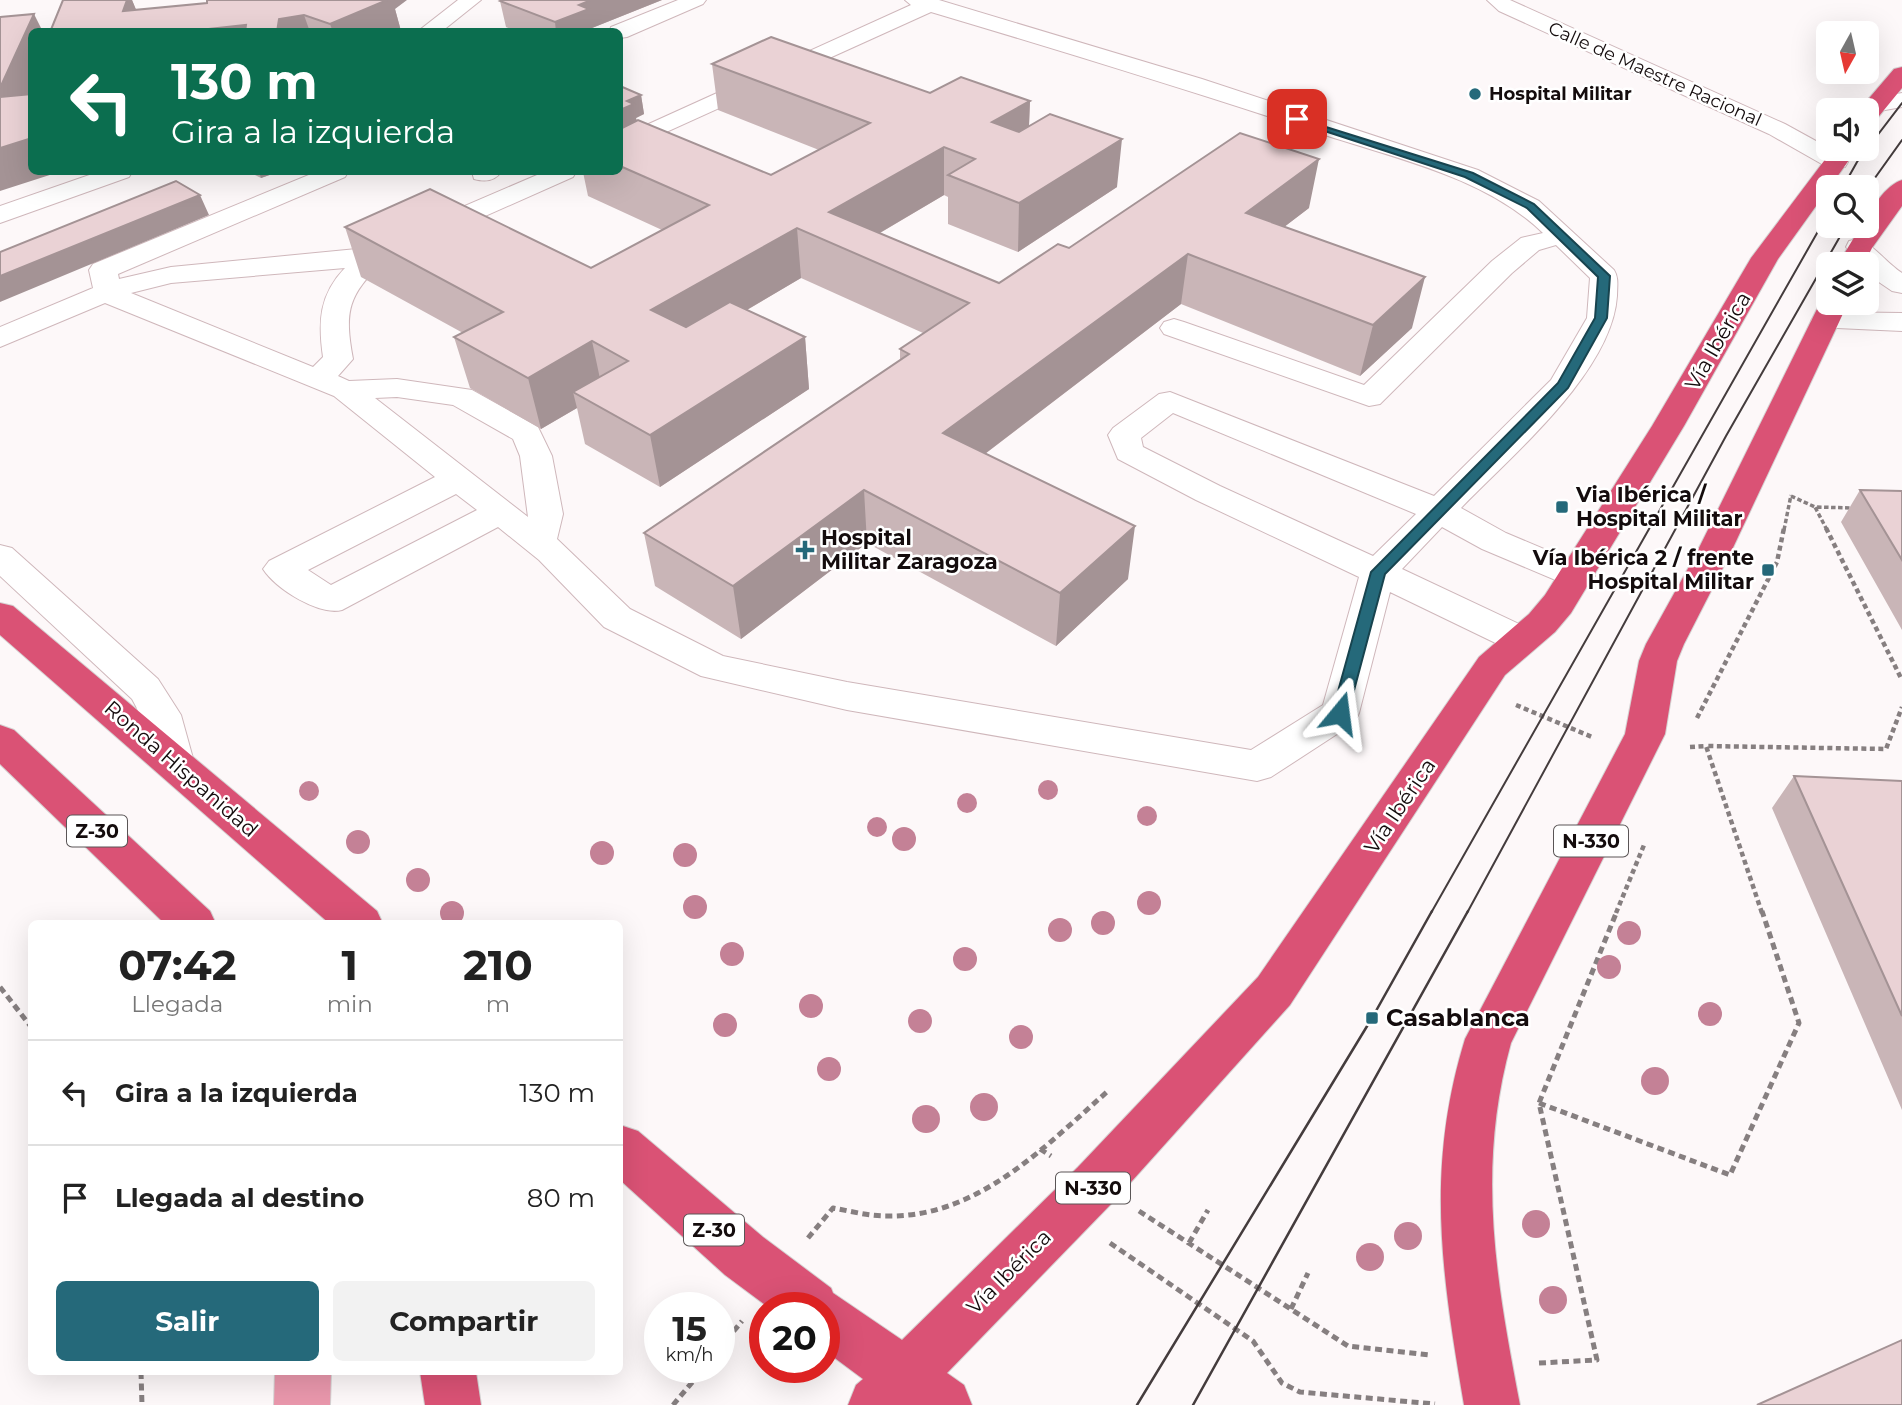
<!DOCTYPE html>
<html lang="es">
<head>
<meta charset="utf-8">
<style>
	body { margin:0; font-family:Montserrat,sans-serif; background:#f2f2f2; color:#222; height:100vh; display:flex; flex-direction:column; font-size:26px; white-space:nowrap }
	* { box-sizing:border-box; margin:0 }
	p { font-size:23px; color:#767676 }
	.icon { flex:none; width:38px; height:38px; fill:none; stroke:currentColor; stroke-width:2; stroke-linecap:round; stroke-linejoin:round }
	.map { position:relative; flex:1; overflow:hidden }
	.sheet { position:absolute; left:28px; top:920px; width:595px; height:455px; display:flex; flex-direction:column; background:#fff; border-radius:10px; box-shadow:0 7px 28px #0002 }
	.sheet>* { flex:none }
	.banner { position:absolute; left:28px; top:28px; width:595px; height:147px; border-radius:10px; box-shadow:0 7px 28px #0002; background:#0b6e4f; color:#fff; overflow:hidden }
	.needle { width:46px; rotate:188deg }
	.fabs { position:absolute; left:1816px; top:21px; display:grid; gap:14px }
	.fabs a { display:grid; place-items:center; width:63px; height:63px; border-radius:10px; background:#fff; box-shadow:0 7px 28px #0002; font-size:35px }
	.speed { position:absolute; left:644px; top:1292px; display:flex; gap:14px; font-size:35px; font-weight:700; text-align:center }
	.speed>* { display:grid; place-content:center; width:91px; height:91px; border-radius:50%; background:#fff; box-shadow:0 7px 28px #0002; line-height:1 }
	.speed small { font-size:18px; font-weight:400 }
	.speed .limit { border:10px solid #d22; background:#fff; color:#111 }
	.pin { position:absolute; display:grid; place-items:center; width:60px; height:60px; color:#fff; margin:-30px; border-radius:14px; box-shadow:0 4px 10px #0006 }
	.me { position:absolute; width:77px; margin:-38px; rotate:16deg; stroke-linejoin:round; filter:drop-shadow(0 0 5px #0008) }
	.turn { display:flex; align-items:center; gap:24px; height:147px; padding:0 28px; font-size:32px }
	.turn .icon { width:91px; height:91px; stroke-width:2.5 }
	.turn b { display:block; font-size:49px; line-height:60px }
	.eta { display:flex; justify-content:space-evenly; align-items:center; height:119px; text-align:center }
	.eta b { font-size:42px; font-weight:700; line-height:49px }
	.action { display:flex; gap:14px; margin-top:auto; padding:14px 28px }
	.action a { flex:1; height:80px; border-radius:10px; background:#25697a; color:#fff; font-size:28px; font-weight:700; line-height:80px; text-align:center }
	.action a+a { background:#f2f2f2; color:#222 }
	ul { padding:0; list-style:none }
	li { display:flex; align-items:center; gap:21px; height:105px; padding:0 28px; border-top:2px solid #e0e0e0 }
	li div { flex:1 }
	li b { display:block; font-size:26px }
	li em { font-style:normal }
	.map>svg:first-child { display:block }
</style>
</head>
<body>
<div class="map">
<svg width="1902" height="1405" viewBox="0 0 1902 1405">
	<rect width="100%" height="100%" fill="#fdf8f9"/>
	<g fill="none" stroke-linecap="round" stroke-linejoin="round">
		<defs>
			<path id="minor" d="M458 0H481L441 32H417Z
				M678 0H706L703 4 627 37 620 38V32H609L611 27Z
				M905 0H939L1202 79 1478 170 1539 201 1614 270C1619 278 1617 286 1617 296 1612 372 1512 455 1461 508L1506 533 1589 568 1595 576 1589 584 1577 588 1565 584 1482 549 1442 527 1402 569 1534 631 1539 640 1534 649 1521 653 1508 649 1390 592 1359 713 1354 723 1271 777 1257 781 847 710 701 676 604 627 539 560 498 527 342 610C319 616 276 589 263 569L269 561 435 477 334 396 105 303 0 347V327L93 288 89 270 93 264 316 172H348L345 177 118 274 119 279 171 267 367 248 544 172H576L573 177 384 261C348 295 344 311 353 359L338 376 349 381 397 379 472 390 538 427 552 456 563 514 557 539 630 609 723 656 847 682 1251 750 1323 705 1359 577 1196 500 1118 459 1108 435 1113 428 1159 394 1170 392 1434 496 1551 380 1587 318 1590 278 1556 245 1539 250 1512 273 1380 404 1369 406 1164 334 1160 328 1164 322 1174 319 1184 322 1364 385 1492 261 1521 238 1543 233C1485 177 1397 159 1322 134 1192 91 1062 51 931 12L620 153V137L911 5ZM345 268C319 295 318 322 323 357L313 367 131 293 171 283ZM397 397 453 405 513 439 520 456 528 517 375 398ZM1173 413 1416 514 1373 556 1220 486 1143 447 1141 438ZM456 494 477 510 331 585 308 570Z
				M1487 0H1510L1785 124 1845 157 1848 162 1845 167H1827L1769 134 1499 11Z
				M1902 93V107L1874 112 1866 110 1862 105 1866 100Z
				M98 172H132L129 177 0 223V206Z
				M472 172H501C495 181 485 182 474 179Z
				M1859 239C1870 242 1888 264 1902 273V293L1892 291 1867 274V264H1858L1846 247 1849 241Z
				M1825 312 1902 313V331L1815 327 1811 321 1815 315Z
				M0 545 12 548 158 679 181 715 194 762 188 773 174 777 160 773C147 749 146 722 132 699L0 576Z"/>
			<path id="major" d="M275 1372H331L330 1405H274Z"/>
			<path id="highway" d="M1902 67V88L1875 121 1867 123V110H1859L1894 69Z
				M1833 149H1857L1778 259 1684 426 1571 613 1555 632 1505 675 1290 1005 1114 1201 947 1373 964 1385 972 1405H848L856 1385 863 1379 824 1350V1307H768L725 1275 620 1180V1125L638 1131 763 1237 831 1288 833 1293 902 1340 1078 1167 1258 977 1479 657 1529 614 1545 595 1652 426 1751 258Z
				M1902 180V206L1872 248 1864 264H1838L1861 226H1867C1867 211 1887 184 1902 180Z
				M1829 296V303H1848L1730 554 1684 644 1677 661 1665 734 1511 1043C1476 1169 1496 1280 1520 1405H1464C1442 1275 1425 1169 1465 1039L1625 734 1639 661 1646 644 1696 554 1820 303Z
				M0 603 13 606 377 911 383 924H330L0 635Z
				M0 725 14 730 210 911 216 924H165L0 764Z
				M420 1372H476L481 1405H425Z"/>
		</defs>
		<use href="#minor" stroke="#cfb7bb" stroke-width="2"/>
		<use href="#major" stroke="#d5d3d3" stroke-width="2"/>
		<use href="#highway" stroke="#d5d3d3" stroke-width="2"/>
		<path stroke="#867f80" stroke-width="3.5" stroke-dasharray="4.5 2.5" stroke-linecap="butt" d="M1791 496 1815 507
			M1784 530 1791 495
			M1827 530 1815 507 1852 508"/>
		<path stroke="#867f80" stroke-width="4.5" stroke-dasharray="5 3.5" stroke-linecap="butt" d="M1826 528 1902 680
			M1516 705 1592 737
			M1697 718 1777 562 1784 528
			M1690 747 1706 746
			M1616 913 1644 845
			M1762 913 1706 746 1886 749 1902 707"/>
		<path stroke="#867f80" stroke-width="5" stroke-dasharray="7 4.5" stroke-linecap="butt" d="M0 987 32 1028
			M1539 1103 1730 1175 1799 1023 1762 911
			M1040 1149 1051 1156
			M1139 1211 1348 1346 1429 1355
			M808 1238 833 1208C850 1211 868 1216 886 1216 978 1218 1044 1147 1108 1091
			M1110 1243 1253 1341 1282 1383 1300 1392 1435 1404
			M1189 1243 1208 1210
			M1291 1309 1308 1273
			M719 1349 742 1321
			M1539 1363 1597 1360 1539 1103 1617 911
			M141 1372 142 1405
			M673 1405 705 1367"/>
		<use href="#minor" fill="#fff" fill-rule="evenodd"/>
		<use href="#major" fill="#e997ac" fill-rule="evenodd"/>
		<use href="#highway" fill="#da5275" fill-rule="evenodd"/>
		<path stroke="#443c3d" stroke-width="2" d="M1843 187 1857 162 1902 103
			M1867 189 1902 140
			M1431 913 1829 212
			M1467 913 1726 436 1846 226"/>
		<path stroke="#443c3d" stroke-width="2.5" d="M1137 1405 1372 1018 1432 911
			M1193 1405 1468 911"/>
	</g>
	<g fill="#c48196">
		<circle cx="1048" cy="790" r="10"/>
		<circle cx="309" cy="791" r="10"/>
		<circle cx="967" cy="803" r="10"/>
		<circle cx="1147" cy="816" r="10"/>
		<circle cx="877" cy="827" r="10"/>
		<circle cx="904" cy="839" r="12"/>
		<circle cx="358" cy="842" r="12"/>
		<circle cx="602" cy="853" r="12"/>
		<circle cx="685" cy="855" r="12"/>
		<circle cx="418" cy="880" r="12"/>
		<circle cx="1149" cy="903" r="12"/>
		<circle cx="695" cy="907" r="12"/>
		<circle cx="452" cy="913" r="12"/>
		<circle cx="1103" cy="923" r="12"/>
		<circle cx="1060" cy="930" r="12"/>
		<circle cx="1629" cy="933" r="12"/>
		<circle cx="732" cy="954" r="12"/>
		<circle cx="965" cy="959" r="12"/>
		<circle cx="1609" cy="967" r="12"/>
		<circle cx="811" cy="1006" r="12"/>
		<circle cx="1710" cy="1014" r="12"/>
		<circle cx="920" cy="1021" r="12"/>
		<circle cx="725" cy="1025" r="12"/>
		<circle cx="1021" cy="1037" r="12"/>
		<circle cx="829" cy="1069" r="12"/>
		<circle cx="1655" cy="1081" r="14"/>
		<circle cx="984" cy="1107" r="14"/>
		<circle cx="926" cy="1119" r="14"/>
		<circle cx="1536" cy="1224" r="14"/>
		<circle cx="1408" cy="1236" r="14"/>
		<circle cx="1370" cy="1257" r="14"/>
		<circle cx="1553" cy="1300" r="14"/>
	</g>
	<path fill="#c9b5b7" d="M63 0H132L136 10 395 9 401 31 181 32Z
		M502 0H662L592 28 593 32H517L506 27 500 1Z
		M712 64 930 93 1030 101 1029 127 1117 187 1018 252 948 224V197L944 195 880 233 999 283 1069 248 1309 208 1284 227 1412 328 1360 376 1181 304 985 454 1128 579 1056 646 867 543 741 639 655 586 644 533 900 360V349L923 333 801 278 747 310 805 337 809 389 660 487 585 444 577 408 541 429 470 388 454 337 463 333 361 277 345 227 591 268 662 230 588 196 583 172H620V86L641 95 644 114 636 118 637 121 771 175 819 150 718 110Z
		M249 172H278L261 178Z
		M1860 490 1902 491V630L1841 522Z
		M1794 776 1902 781V1110L1772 808Z"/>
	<path fill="#a49395" d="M127 0H132L143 26 123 11Z
		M368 0H407L395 9 401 31 333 32 330 24Z
		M591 0H662L592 28 593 32H556L555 22 579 5Z
		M34 14 43 32H32V91L13 134 0 107V88Z
		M304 15 310 32H277L279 19Z
		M246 25 248 32H181Z
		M641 95 644 114 636 118 637 123 620 132V110L627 101Z
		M1030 101 1028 148 992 122Z
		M32 138V172H59L0 191V148Z
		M1122 139 1117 187 1018 252 1019 203Z
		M944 147V195L849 251 829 212Z
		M1319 159 1309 208 1238 262 1246 213Z
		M259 172H278L261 178Z
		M200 195 209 215 0 302V276Z
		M797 228 801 278 660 361 651 310Z
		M1188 254 1181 304 944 485 943 433Z
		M1425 277 1412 328 1360 376 1373 325Z
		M805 337 809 389 660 487 650 435Z
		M592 341 603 393 573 392 577 408 541 429 528 378Z
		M864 490 867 543 741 639 733 586Z
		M1135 526 1128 579 1056 646 1060 593Z"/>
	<path fill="#ead2d5" stroke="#a49395" stroke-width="2" d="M63 0H127L123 11 207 3V0H387L330 24 304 15 279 19 277 32H245L246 25 181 32H50Z
		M502 0H591L579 5 589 9 555 22 500 1Z
		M34 14 0 88V17Z
		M771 37 930 93 961 77 1030 101 992 122 1019 132 1050 114 1122 139 1019 203 948 175 975 159 944 147 829 212 999 283 1058 244 1069 248 1240 133 1319 159 1246 213 1425 277 1373 325 1188 254 943 433 1135 526 1060 593 864 490 733 586 644 533 909 354 900 349 969 303 797 228 651 310 686 327 730 302 805 337 650 435 573 392 628 361 592 341 528 378 454 337 503 312 345 227 430 189 591 268 709 205 620 166V129L638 120 771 175 870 123 712 64Z
		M620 86 641 95 627 101 634 104 620 110Z
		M32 94V138L0 148V97Z
		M176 181 200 195 0 276V252Z
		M1860 490 1902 491V560Z
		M1794 776 1902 781V1016Z
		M1902 1340V1405H1757Z"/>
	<path fill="#25697a" stroke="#18444f" stroke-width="2" d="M1294 117 1473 173 1534 204 1610 276 1607 318 1568 388 1385 574 1348 713 1340 719 1332 713 1371 572 1558 383 1595 318 1598 277 1527 208 1465 177 1294 121Z"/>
	<g fill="#25697a" stroke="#fff" stroke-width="2.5">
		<circle cx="1475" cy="94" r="7"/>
		<rect x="1555" y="500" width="14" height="14" rx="3.5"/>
		<path d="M801.5 539.5h7v7h7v7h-7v7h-7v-7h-7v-7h7z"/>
		<rect x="1761" y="563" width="14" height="14" rx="3.5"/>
		<rect x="1365" y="1011" width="14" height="14" rx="3.5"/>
	</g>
	<g text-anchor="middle" stroke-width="5" stroke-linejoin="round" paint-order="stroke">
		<g font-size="18" fill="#140c0d" stroke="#fff">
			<text transform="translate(1655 74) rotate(24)" y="6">Calle de Maestre Racional</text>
		</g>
		<g font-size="18" font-weight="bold" fill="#140c0d" stroke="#fff" text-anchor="start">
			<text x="1489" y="100">Hospital Militar</text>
		</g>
		<g fill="#fff" stroke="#5a5556" stroke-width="2">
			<rect x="67" y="815.5" width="60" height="31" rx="5"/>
			<rect x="1554" y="825.5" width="74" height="31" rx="5"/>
			<rect x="1056" y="1172.5" width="74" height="31" rx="5"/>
			<rect x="684" y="1214.5" width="60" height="31" rx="5"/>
		</g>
		<g font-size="19" font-weight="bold" fill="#140c0d">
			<text x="97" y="838">Z-30</text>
			<text x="1591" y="848">N-330</text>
			<text x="1093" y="1195">N-330</text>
			<text x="714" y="1237">Z-30</text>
		</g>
		<g font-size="21" fill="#140c0d" stroke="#fff">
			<text transform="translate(1718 341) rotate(-60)" y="7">Vía Ibérica</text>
			<text transform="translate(181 769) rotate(41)" y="7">Ronda Hispanidad</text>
			<text transform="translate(1400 806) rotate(-56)" y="7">Vía Ibérica</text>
			<text transform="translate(1009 1272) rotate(-45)" y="7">Vía Ibérica</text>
		</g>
		<g font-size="21" font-weight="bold" fill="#140c0d" stroke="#fff" text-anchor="start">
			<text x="1576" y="502">Via Ibérica /<tspan x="1576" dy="24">Hospital Militar</tspan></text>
			<text x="821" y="545">Hospital<tspan x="821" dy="24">Militar Zaragoza</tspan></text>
			<text x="1754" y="565" text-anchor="end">Vía Ibérica 2 / frente<tspan x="1754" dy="24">Hospital Militar</tspan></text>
		</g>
		<g font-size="24" font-weight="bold" fill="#140c0d" stroke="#fff" text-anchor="start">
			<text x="1386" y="1026">Casablanca</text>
		</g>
	</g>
</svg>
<div class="fabs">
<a><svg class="needle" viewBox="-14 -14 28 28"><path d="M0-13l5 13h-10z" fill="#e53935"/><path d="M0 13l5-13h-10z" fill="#767676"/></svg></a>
<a><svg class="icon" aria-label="sound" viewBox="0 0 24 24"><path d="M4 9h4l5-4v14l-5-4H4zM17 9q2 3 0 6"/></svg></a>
<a><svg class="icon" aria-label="search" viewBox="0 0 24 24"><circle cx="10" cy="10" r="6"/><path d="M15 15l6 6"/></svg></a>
<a><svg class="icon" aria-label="layers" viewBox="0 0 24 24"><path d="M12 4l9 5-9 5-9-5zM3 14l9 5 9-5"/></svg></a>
</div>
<div class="speed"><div>15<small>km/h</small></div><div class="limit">20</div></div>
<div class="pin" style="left:1297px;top:119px;background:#d93025"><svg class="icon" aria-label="arrive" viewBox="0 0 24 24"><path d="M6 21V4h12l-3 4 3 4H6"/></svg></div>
<svg class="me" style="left:1340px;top:713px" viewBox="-20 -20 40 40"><path d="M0-17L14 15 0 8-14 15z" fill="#25697a" stroke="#fff" stroke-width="4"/></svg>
<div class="banner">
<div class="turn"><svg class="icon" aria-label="left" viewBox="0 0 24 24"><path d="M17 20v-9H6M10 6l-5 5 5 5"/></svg><div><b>130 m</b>Gira a la izquierda</div></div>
</div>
<section class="sheet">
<div class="eta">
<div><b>07:42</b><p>Llegada</p></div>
<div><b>1</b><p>min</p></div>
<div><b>210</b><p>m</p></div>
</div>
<ul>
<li><svg class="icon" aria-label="left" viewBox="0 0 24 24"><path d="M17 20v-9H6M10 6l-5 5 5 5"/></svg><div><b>Gira a la izquierda</b></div><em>130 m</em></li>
<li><svg class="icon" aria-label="arrive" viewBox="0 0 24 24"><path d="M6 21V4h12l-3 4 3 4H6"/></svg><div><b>Llegada al destino</b></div><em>80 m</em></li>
</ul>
<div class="action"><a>Salir</a><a>Compartir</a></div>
</section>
</div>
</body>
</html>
